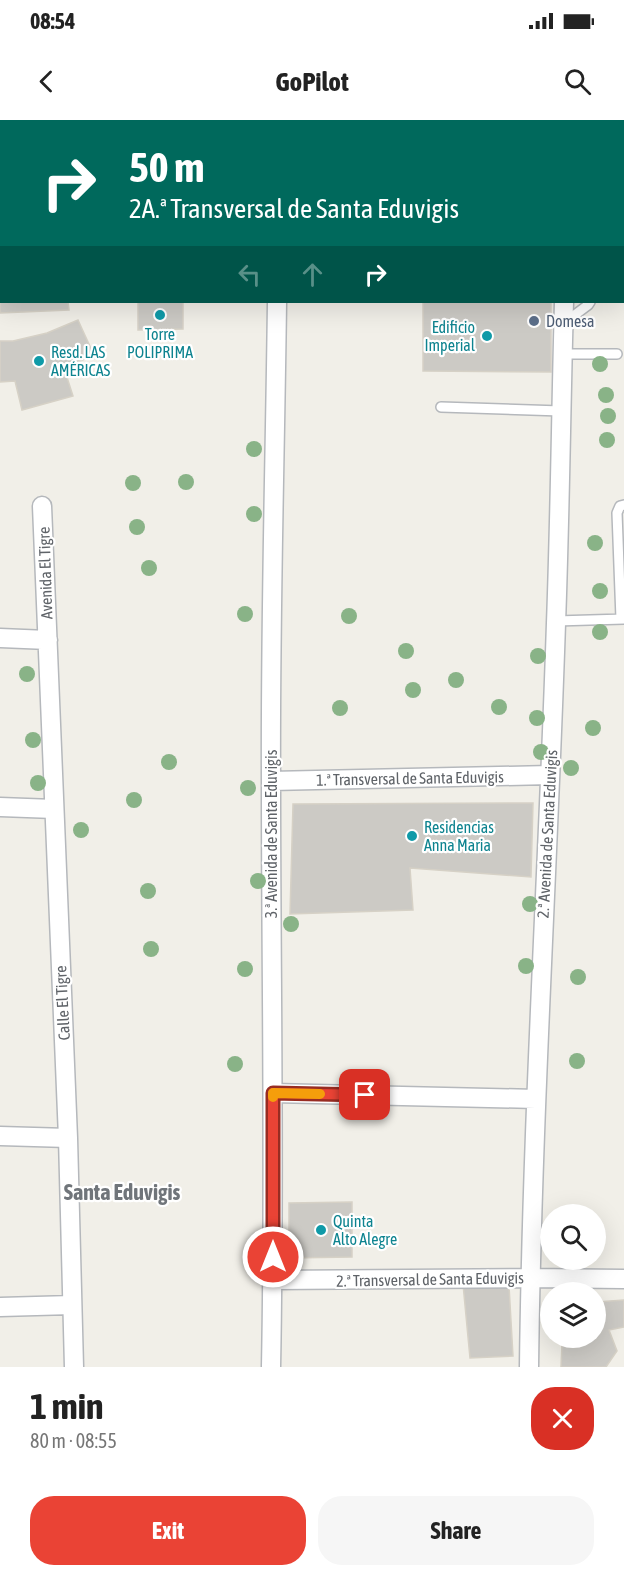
<!DOCTYPE html>
<html lang="en">
<head>
<meta charset="utf-8">
<style>
	body { margin:0; font-family:"Asap Condensed",sans-serif; background:#f6f6f6; color:#222; height:100vh; display:flex; flex-direction:column; font-size:22px; white-space:nowrap }
	* { box-sizing:border-box; margin:0 }
	p { font-size:20px; color:#767676 }
	.icon { flex:none; width:33px; height:33px; fill:none; stroke:currentColor; stroke-width:2; stroke-linecap:round; stroke-linejoin:round }
	.map { position:relative; height:1247px; overflow:hidden }
	.side { display:flex; flex-direction:column; background:#fff; flex:1 }
	.side>* { flex:none }
	.hud { position:absolute; left:0px; top:0px; width:624px; height:183px; box-shadow:0 6px 24px #0002; background:#00695c; color:#fff; overflow:hidden }
	.buttons { position:absolute; left:540px; top:1084px; display:grid; gap:12px }
	.buttons a { display:grid; place-items:center; width:66px; height:66px; border-radius:50%; background:#fff; box-shadow:0 6px 24px #0002; font-size:30px }
	.pin { position:absolute; display:grid; place-items:center; width:51px; height:51px; color:#fff; margin:-26px; border-radius:12px; box-shadow:0 3px 9px #0006 }
	.me { position:absolute; width:66px; margin:-33px; rotate:0deg; stroke-linejoin:round; filter:drop-shadow(0 0 4px #0008) }
	.turn { display:flex; align-items:center; gap:21px; height:126px; padding:0 30px; font-size:27px }
	.turn .icon { width:78px; height:78px; stroke-width:2.5 }
	.turn b { display:block; font-size:42px; line-height:51px }
	.lanes { display:flex; align-items:center; height:57px; padding:0 30px; background:#0003; justify-content:center; gap:30px; direction:ltr }
	.lanes .off { opacity:.35 }
	.round { display:grid; place-items:center; flex:none; width:63px; height:63px; border-radius:24px; background:#f6f6f6 }
	.overview { display:flex; align-items:center; justify-content:space-between; height:102px; padding:0 30px }
	h1 { font-size:36px; font-weight:700; line-height:45px }
	.cta { display:flex; gap:12px; margin-top:auto; padding:12px 30px }
	.cta a { flex:1; height:69px; border-radius:24px; background:#ea4335; color:#fff; font-size:24px; font-weight:700; line-height:69px; text-align:center }
	.cta a+a { background:#f6f6f6; color:#222 }
	.status { display:flex; justify-content:space-between; align-items:center; height:42px; padding:0 30px; background:#fff; direction:ltr }
	.status svg { height:16px; fill:currentColor }
	header { display:flex; justify-content:space-between; align-items:center; height:78px; padding:0 30px; background:#fff; font-size:27px; font-weight:700 }
	.map>svg:first-child { display:block }
</style>
</head>
<body>
<div class="status"><b>08:54</b><svg viewBox="0 0 49 12"><path d="M0 12V9h3v3zM5 12V6h3v6zM10 12V3h3v9zM15 12V0h3v12zM26 1h20v11H26zM47 4h2v5h-2z"/></svg></div>
<header><svg class="icon" aria-label="back" viewBox="0 0 24 24"><path d="M15 5l-7 7 7 7"/></svg>GoPilot<svg class="icon" aria-label="search" viewBox="0 0 24 24"><circle cx="10" cy="10" r="6"/><path d="M15 15l6 6"/></svg></header>
<div class="map">
<svg width="624" height="1247" viewBox="0 0 624 1247">
	<rect width="100%" height="100%" fill="#f1efe8"/>
	<path fill="#cccac5" stroke="#d6d1c6" stroke-width="1.5" d="M624 104V159L622 162V107Z
		M0 130H2V182H68L69 190 0 193Z
		M138 182H183V209L138 210Z
		M423 182H551V252L423 251Z
		M78 200 94 235 64 248 73 276 22 290 15 261 0 262V221H13L47 213Z
		M533 683 531 757 410 748 413 790 290 794 293 684Z
		M352 1082V1137L289 1138V1083Z
		M463 1164 509 1166 513 1236 470 1238Z
		M624 1180V1207L609 1210 617 1231 606 1247H561L562 1223 567 1218H596V1184L597 1182Z"/>
	<g fill="none" stroke-linecap="round" stroke-linejoin="round">
		<defs>
			<path id="service" d="M622 130 624 127
				M564 203 588 185 590 182
				M563 234H617
				M441 287 561 291
				M621 499 617 393 620 386 624 385
				M556 501 624 499"/>
			<path id="minor" d="M42 386 68 1018 74 1247
				M0 518 48 520
				M271 661 550 655
				M0 687 54 689
				M273 973 536 979
				M0 1016 68 1018
				M273 1160 530 1158 624 1159
				M0 1187 72 1185
				M271 1247C275 1052 271 858 271 663 270 503 275 342 277 182
				M529 1247C532 999 548 751 556 503 560 396 561 289 564 182"/>
			<path id="primary" d="M0 4H2
				M622 26H624
				M0 40 2 41
				M622 62H624"/>
		</defs>
		<use href="#service" stroke="#b5b8bc" stroke-width="12"/>
		<use href="#minor" stroke="#b5b8bc" stroke-width="21"/>
		<use href="#primary" stroke="#f2c960" stroke-width="30"/>
		<use href="#service" stroke="#fff" stroke-width="9"/>
		<use href="#minor" stroke="#fff" stroke-width="18"/>
		<use href="#primary" stroke="#fff2af" stroke-width="27"/>
	</g>
	<g fill="#89b387">
		<circle cx="600" cy="244" r="8"/>
		<circle cx="606" cy="275" r="8"/>
		<circle cx="608" cy="296" r="8"/>
		<circle cx="607" cy="320" r="8"/>
		<circle cx="254" cy="329" r="8"/>
		<circle cx="186" cy="362" r="8"/>
		<circle cx="133" cy="363" r="8"/>
		<circle cx="254" cy="394" r="8"/>
		<circle cx="137" cy="407" r="8"/>
		<circle cx="595" cy="423" r="8"/>
		<circle cx="149" cy="448" r="8"/>
		<circle cx="600" cy="471" r="8"/>
		<circle cx="245" cy="494" r="8"/>
		<circle cx="349" cy="496" r="8"/>
		<circle cx="600" cy="512" r="8"/>
		<circle cx="406" cy="531" r="8"/>
		<circle cx="538" cy="536" r="8"/>
		<circle cx="27" cy="554" r="8"/>
		<circle cx="456" cy="560" r="8"/>
		<circle cx="413" cy="570" r="8"/>
		<circle cx="499" cy="587" r="8"/>
		<circle cx="340" cy="588" r="8"/>
		<circle cx="537" cy="598" r="8"/>
		<circle cx="593" cy="608" r="8"/>
		<circle cx="33" cy="620" r="8"/>
		<circle cx="541" cy="632" r="8"/>
		<circle cx="169" cy="642" r="8"/>
		<circle cx="571" cy="648" r="8"/>
		<circle cx="38" cy="663" r="8"/>
		<circle cx="248" cy="668" r="8"/>
		<circle cx="134" cy="680" r="8"/>
		<circle cx="81" cy="710" r="8"/>
		<circle cx="258" cy="761" r="8"/>
		<circle cx="148" cy="771" r="8"/>
		<circle cx="530" cy="784" r="8"/>
		<circle cx="291" cy="804" r="8"/>
		<circle cx="151" cy="829" r="8"/>
		<circle cx="526" cy="846" r="8"/>
		<circle cx="245" cy="849" r="8"/>
		<circle cx="578" cy="857" r="8"/>
		<circle cx="577" cy="941" r="8"/>
		<circle cx="235" cy="944" r="8"/>
	</g>
	<g fill="none" stroke-linecap="round" stroke-linejoin="round">
		<defs>
			<path id="route" d="M273 1137V973L365 975"/>
		</defs>
		<use href="#route" stroke="#982c22" stroke-width="15"/>
		<use href="#route" stroke="#ea4335" stroke-width="10"/>
		<path stroke="#f59e0b" stroke-width="10" d="M273 977V973L320 974"/>
	</g>
	<g fill="#0f9aa8" stroke="#fff" stroke-width="2">
		<circle cx="160" cy="195" r="6"/>
		<circle cx="487" cy="216" r="6"/>
		<circle cx="39" cy="241" r="6"/>
		<circle cx="412" cy="716" r="6"/>
		<circle cx="321" cy="1110" r="6"/>
	</g>
	<circle fill="#5c6f8a" stroke="#fff" stroke-width="2" cx="534" cy="201" r="6"/>
	<g text-anchor="middle" stroke-width="4.5" stroke-linejoin="round" paint-order="stroke">
		<g font-size="16" fill="#4e5e75" stroke="#fff" text-anchor="start">
			<text x="546" y="207">Domesa</text>
		</g>
		<g font-size="16" fill="#0d838f" stroke="#fff" text-anchor="start">
			<text x="475" y="213" text-anchor="end">Edificio<tspan x="475" dy="18">Imperial</tspan></text>
			<text x="160" y="220" text-anchor="middle">Torre<tspan x="160" dy="18">POLIPRIMA</tspan></text>
			<text x="51" y="238">Resd. LAS<tspan x="51" dy="18">AMÉRICAS</tspan></text>
			<text x="424" y="713">Residencias<tspan x="424" dy="18">Anna Maria</tspan></text>
			<text x="333" y="1107">Quinta<tspan x="333" dy="18">Alto Alegre</tspan></text>
		</g>
		<g font-size="16" fill="#5f6368" stroke="#fff">
			<text transform="translate(45 453) rotate(-92)" y="6">Avenida El Tigre</text>
			<text transform="translate(410 658) rotate(-1)" y="6">1.ª Transversal de Santa Eduvigis</text>
			<text transform="translate(271 714) rotate(-90)" y="6">3.ª Avenida de Santa Eduvigis</text>
			<text transform="translate(547 714) rotate(-87)" y="6">2.ª Avenida de Santa Eduvigis</text>
			<text transform="translate(62 883) rotate(-93)" y="6">Calle El Tigre</text>
			<text transform="translate(430 1159) rotate(-1)" y="6">2.ª Transversal de Santa Eduvigis</text>
		</g>
		<g font-size="22" font-weight="bold" fill="#70757a" stroke="#fff">
			<text x="122" y="1080">Santa Eduvigis</text>
		</g>
	</g>
</svg>
<div class="buttons">
<a><svg class="icon" aria-label="search" viewBox="0 0 24 24"><circle cx="10" cy="10" r="6"/><path d="M15 15l6 6"/></svg></a>
<a><svg class="icon" aria-label="layers" viewBox="0 0 24 24"><path d="M12 4l9 5-9 5-9-5zM3 14l9 5 9-5"/></svg></a>
</div>
<div class="pin" style="left:365px;top:975px;background:#d93025"><svg class="icon" aria-label="arrive" viewBox="0 0 24 24"><path d="M6 21V4h12l-3 4 3 4H6"/></svg></div>
<svg class="me" style="left:273px;top:1137px" viewBox="-20 -20 40 40"><circle r="17" fill="#ea4335" stroke="#fff" stroke-width="3"/><path d="M0-11L8 9 0 5-8 9z" fill="#fff"/></svg>
<div class="hud">
<div class="turn"><svg class="icon" aria-label="right" viewBox="0 0 24 24"><path d="M7 20v-9h11M14 6l5 5-5 5"/></svg><div><b>50 m</b>2A.ª Transversal de Santa Eduvigis</div></div>
<div class="lanes"><svg class="icon off" aria-label="left" viewBox="0 0 24 24"><path d="M17 20v-9H6M10 6l-5 5 5 5"/></svg><svg class="icon off" aria-label="ahead" viewBox="0 0 24 24"><path d="M12 20V5M6 11l6-6 6 6"/></svg><svg class="icon" aria-label="right" viewBox="0 0 24 24"><path d="M7 20v-9h11M14 6l5 5-5 5"/></svg></div>
</div>
</div>
<section class="side">
<div class="overview"><div><h1>1 min</h1><p>80 m · 08:55</p></div><a class="round" style="background:#d93025;color:#fff"><svg class="icon" aria-label="close" viewBox="0 0 24 24"><path d="M6 6l12 12M18 6L6 18"/></svg></a></div>
<div class="cta"><a>Exit</a><a>Share</a></div>
</section>
</body>
</html>
